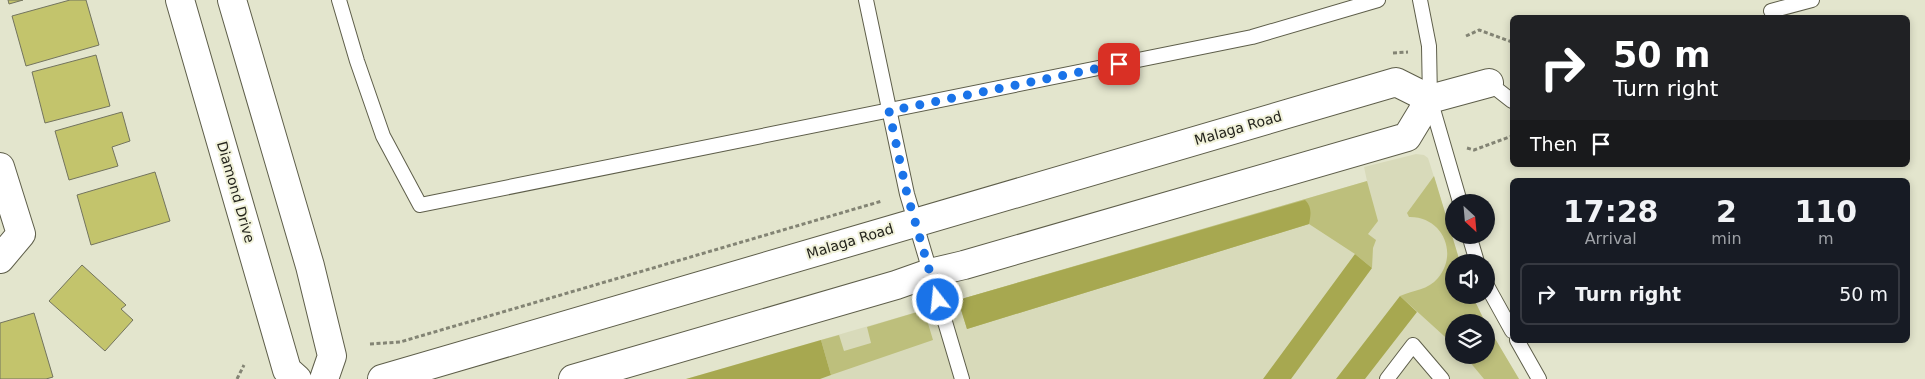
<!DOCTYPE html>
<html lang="en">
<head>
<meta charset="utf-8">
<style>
	body { margin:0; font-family:"DejaVu Sans",sans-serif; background:#20242c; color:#f1f3f6; height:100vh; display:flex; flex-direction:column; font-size:19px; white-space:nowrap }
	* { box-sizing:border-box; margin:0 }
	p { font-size:16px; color:#9ea1a6 }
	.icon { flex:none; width:28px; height:28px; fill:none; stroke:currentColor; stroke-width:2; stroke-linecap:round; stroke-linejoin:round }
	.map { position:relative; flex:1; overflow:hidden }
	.side { position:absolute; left:1510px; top:178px; width:400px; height:165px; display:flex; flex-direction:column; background:#171b24; border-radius:8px; box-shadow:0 2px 8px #0003 }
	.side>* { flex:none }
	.top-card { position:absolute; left:1510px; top:15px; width:400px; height:152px; border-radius:8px; box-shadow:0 2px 8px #0003; background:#202124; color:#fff; overflow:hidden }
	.needle { width:32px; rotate:154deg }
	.buttons { position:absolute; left:1445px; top:194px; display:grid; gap:10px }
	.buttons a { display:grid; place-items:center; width:50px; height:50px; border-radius:50%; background:#171b24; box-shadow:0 2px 8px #0003; font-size:25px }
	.pin { position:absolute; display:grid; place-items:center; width:42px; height:42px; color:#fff; margin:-21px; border-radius:10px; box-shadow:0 2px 8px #0006 }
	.me { position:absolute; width:55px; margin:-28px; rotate:344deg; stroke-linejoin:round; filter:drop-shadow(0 0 4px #0008) }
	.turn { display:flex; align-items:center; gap:18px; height:105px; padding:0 20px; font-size:22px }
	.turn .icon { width:65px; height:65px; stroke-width:2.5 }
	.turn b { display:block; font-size:35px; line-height:42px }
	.then { display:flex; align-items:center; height:48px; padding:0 20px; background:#0003; gap:10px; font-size:19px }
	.eta { display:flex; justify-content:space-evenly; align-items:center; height:85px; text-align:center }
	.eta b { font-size:30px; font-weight:700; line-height:35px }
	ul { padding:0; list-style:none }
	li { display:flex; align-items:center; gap:15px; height:62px; margin:0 10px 8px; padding:0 10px; border:2px solid #363941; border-radius:8px }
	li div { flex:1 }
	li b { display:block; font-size:19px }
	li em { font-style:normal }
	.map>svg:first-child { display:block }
</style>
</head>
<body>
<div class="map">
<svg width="1925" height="379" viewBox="0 0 1925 379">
	<rect width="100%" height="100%" fill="#e3e5cd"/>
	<path fill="#d8daba" d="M1416 154 1424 155 1428 158 1430 164 1460 262H1454V295H1472L1485 322H1454V355H1486V324L1519 379H686L1367 181 1364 167Z"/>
	<path fill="#bdbf7c" d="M1434 176 1460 262H1454V295H1472L1485 322H1454V345L1400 296C1414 290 1428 290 1438 278 1459 253 1442 216 1409 217L1407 213Z
		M1367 181 1378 221 1368 234 1376 240 1373 248 1372 268 1355 254 1309 224 967 329 958 300Z
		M924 310 933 340 831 375 821 340 839 335 844 351 871 343 867 327Z
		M1486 324 1487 325 1519 379H1484L1464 355H1486Z"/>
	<path fill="#a7a850" d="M1305 200C1312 207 1311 214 1309 224L967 329 958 300Z
		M1355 254 1372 268 1291 379H1263Z
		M1400 296 1417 312 1365 379H1336Z
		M821 340 831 375 820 379H686Z"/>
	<path fill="#c3c46c" stroke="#73745e" d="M8 0H23L9 4Z
		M70 0H86L99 45 26 66 12 16Z
		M96 55 110 106 45 123 32 72Z
		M122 112 130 141 112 147 118 166 69 180 55 131Z
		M155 172 170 221 91 245 77 195Z
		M82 265 126 305 121 309 133 320 105 351 49 301Z
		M34 313 53 377 46 379H0V323Z"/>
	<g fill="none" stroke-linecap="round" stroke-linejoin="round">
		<defs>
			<path id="lane" d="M339 0 357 61 383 136 420 205 1252 37 1378 0
				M866 0 907 194 962 379
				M1420 0 1429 46 1430 99 1460 202
				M1771 11 1812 0
				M1489 83 1512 101
				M1469 235 1477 262
				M1486 284 1512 331
				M1517 340 1539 379
				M1387 379 1413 345 1442 379"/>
			<path id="street" d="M0 167 21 234 0 259
				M382 379 1396 82 1430 99 1489 83
				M573 379 896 285 930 273 964 265 1407 137 1430 99"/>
			<path id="secondary" d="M180 0 287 370 297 379
				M232 0 310 266 332 356 324 379"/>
		</defs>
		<use href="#lane" stroke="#5e5e4a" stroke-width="16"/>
		<use href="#street" stroke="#5e5e4a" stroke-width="30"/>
		<use href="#secondary" stroke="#5e5e4a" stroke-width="30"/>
		<path stroke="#838474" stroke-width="3" stroke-dasharray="4 2.5" stroke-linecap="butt" d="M1466 36 1479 30 1512 42
			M1393 53 1408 52
			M1467 148 1474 150 1512 136
			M370 344 400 342 882 201
			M237 379 244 365"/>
		<use href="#lane" stroke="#fff" stroke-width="14"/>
		<use href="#street" stroke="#fff" stroke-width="28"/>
		<use href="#secondary" stroke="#fff" stroke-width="28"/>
	</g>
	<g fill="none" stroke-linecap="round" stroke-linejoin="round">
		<path stroke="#1a73e8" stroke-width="9" stroke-dasharray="0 16.2" d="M938 300 907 194 889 111 1119 64"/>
	</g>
	<g text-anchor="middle" stroke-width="4" stroke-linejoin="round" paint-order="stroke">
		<g font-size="14" fill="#25251d" stroke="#f1f2da">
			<text transform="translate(1238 128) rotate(-16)" y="5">Malaga Road</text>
			<text transform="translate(236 192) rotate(74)" y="5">Diamond Drive</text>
			<text transform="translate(850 241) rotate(-17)" y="5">Malaga Road</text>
		</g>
	</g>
</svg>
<div class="buttons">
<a><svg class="needle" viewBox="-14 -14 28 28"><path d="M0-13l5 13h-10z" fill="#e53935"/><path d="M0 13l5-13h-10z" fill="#9ea1a6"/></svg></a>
<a><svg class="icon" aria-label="sound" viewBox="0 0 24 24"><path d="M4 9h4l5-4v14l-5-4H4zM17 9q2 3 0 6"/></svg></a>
<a><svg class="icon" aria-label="layers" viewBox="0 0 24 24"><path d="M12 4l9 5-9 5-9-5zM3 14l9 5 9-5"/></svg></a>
</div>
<div class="pin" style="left:1119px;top:64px;background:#d93025"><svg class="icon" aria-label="arrive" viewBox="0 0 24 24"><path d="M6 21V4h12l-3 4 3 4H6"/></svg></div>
<svg class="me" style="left:938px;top:300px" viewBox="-20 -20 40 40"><circle r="17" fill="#1a73e8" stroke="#fff" stroke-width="3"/><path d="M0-11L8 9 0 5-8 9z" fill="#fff"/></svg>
<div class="top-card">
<div class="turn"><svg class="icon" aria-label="right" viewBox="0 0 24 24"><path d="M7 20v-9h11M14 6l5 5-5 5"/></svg><div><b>50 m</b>Turn right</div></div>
<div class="then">Then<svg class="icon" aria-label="arrive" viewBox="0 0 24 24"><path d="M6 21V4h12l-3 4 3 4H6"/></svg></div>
</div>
<section class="side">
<div class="eta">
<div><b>17:28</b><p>Arrival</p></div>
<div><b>2</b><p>min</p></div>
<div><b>110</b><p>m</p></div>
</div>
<ul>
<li><svg class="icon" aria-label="right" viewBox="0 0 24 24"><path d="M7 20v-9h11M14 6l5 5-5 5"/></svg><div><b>Turn right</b></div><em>50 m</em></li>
</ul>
</section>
</div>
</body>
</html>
